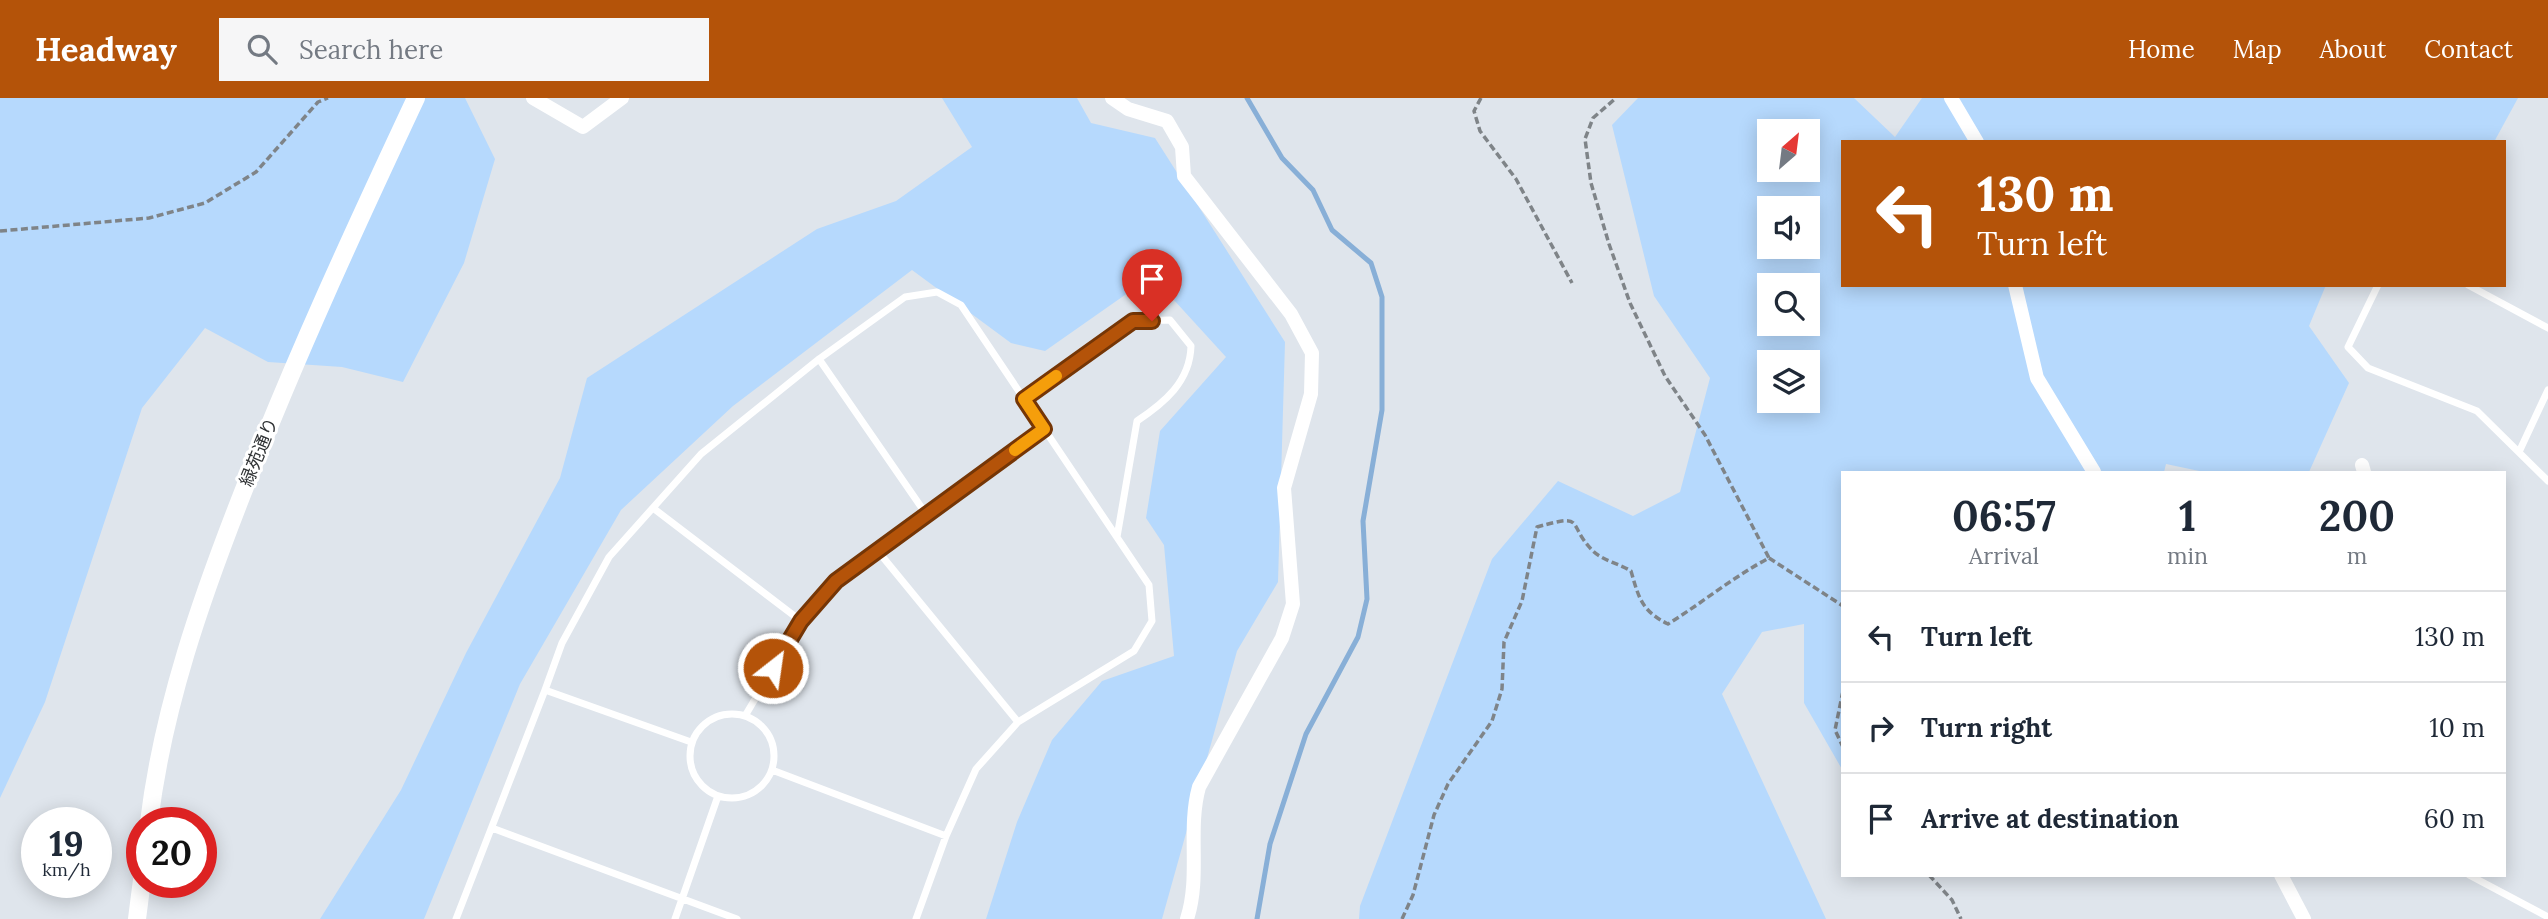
<!DOCTYPE html>
<html lang="en">
<head>
<meta charset="utf-8">
<style>
	body { margin:0; font-family:Lora,"Noto Sans JP",serif; background:#f6f6f7; color:#1f2937; height:100vh; display:flex; flex-direction:column; font-size:26px; white-space:nowrap }
	* { box-sizing:border-box; margin:0 }
	p { font-size:23px; color:#747a83 }
	.icon { flex:none; width:38px; height:38px; fill:none; stroke:currentColor; stroke-width:2; stroke-linecap:round; stroke-linejoin:round }
	.map { position:relative; flex:1; overflow:hidden }
	.side { position:absolute; left:1841px; top:373px; width:665px; height:406px; display:flex; flex-direction:column; background:#fff; border-radius:0px; box-shadow:0 4px 18px #0003 }
	.side>* { flex:none }
	.banner { position:absolute; left:1841px; top:42px; width:665px; height:147px; border-radius:0px; box-shadow:0 4px 18px #0003; background:#b45309; color:#fff; overflow:hidden }
	.needle { width:46px; rotate:28deg }
	.buttons { position:absolute; left:1757px; top:21px; display:grid; gap:14px }
	.buttons a { display:grid; place-items:center; width:63px; height:63px; border-radius:0px; background:#fff; box-shadow:0 4px 18px #0003; font-size:35px }
	.speed { position:absolute; left:21px; top:709px; display:flex; gap:14px; font-size:35px; font-weight:700; text-align:center }
	.speed>* { display:grid; place-content:center; width:91px; height:91px; border-radius:50%; background:#fff; box-shadow:0 4px 18px #0003; line-height:1 }
	.speed small { font-size:18px; font-weight:400 }
	.speed .limit { border:10px solid #d22; background:#fff; color:#111 }
	.pin { position:absolute; display:grid; place-items:center; width:60px; height:60px; color:#fff; margin:-72px -30px; border-radius:50% 50% 50% 0; rotate:-45deg; box-shadow:0 0 7px #0007 }
	.pin .icon { rotate:45deg }
	.me { position:absolute; width:77px; margin:-38px; rotate:30deg; stroke-linejoin:round; filter:drop-shadow(0 0 5px #0008) }
	.turn { display:flex; align-items:center; gap:24px; height:147px; padding:0 21px; font-size:32px }
	.turn .icon { width:91px; height:91px; stroke-width:2.5 }
	.turn b { display:block; font-size:49px; line-height:60px }
	.eta { display:flex; justify-content:space-evenly; align-items:center; height:119px; text-align:center }
	.eta b { font-size:42px; font-weight:700; line-height:49px }
	ul { padding:0; list-style:none }
	li { display:flex; align-items:center; gap:21px; height:91px; padding:0 21px; border-top:2px solid #e0e1e3 }
	li div { flex:1 }
	li b { display:block; font-size:26px }
	li em { font-style:normal }
	header { display:flex; align-items:center; gap:42px; box-sizing:border-box; height:98px; padding:0 35px; background:#b45309; color:#fff }
	header strong { font-size:33px }
	nav { display:flex; gap:38px; margin-inline-start:auto; font-size:24px }
	.search { width:490px; height:63px; background:#f6f6f7; display:flex; align-items:center; gap:18px; box-sizing:border-box; padding:0 24px; border-radius:0px; color:#747a83; font-size:26px }
	.map>svg:first-child { display:block }
</style>
</head>
<body>
<header>
<strong>Headway</strong>
<div class="search"><svg class="icon" aria-label="search" viewBox="0 0 24 24"><circle cx="10" cy="10" r="6"/><path d="M15 15l6 6"/></svg>Search here</div>
<nav><a>Home</a><a>Map</a><a>About</a><a>Contact</a></nav>
</header>
<div class="map">
<svg width="2548" height="821" viewBox="0 0 2548 821">
	<rect width="100%" height="100%" fill="#dfe5ec"/>
	<path fill="#b6d9fd" fill-rule="evenodd" d="M0 0H465L495 61 464 165 403 284 342 269 268 264 205 230 142 310 45 604 0 700Z
		M942 0H1077L1091 25 1155 40 1285 244 1278 484 1237 553 1162 821H986L1017 724 1052 642 1102 583 1174 558 1164 447 1146 420 1160 333 1226 259 1152 178 1045 253 1011 245 912 172 733 308 621 412 520 586 424 821H320L401 692 466 555 560 380 587 280 817 131 896 103 972 49Z
		M1638 0H1854L1895 39 1922 0H2518L2494 44H1843V187H2326L2309 228 2349 285 2309 374H2204L2166 366 2164 374H1843V673L1804 605V526L1762 534 1722 596 1826 821H1359L1360 808 1492 461 1558 383 1633 418 1680 394 1710 280 1654 198 1612 27ZM1769 33H1808V72H1769ZM1769 110H1808V149H1769ZM1769 187H1808V226H1769ZM1769 264H1808V303H1769Z"/>
	<g fill="none" stroke-linecap="round" stroke-linejoin="round">
		<path stroke="#88afd7" stroke-width="5" d="M1247 0 1282 60 1313 92 1332 132 1371 165 1382 199V312L1363 423 1367 501 1358 539 1306 636 1270 746 1257 821"/>
		<path stroke="#7f8488" stroke-width="3.5" stroke-dasharray="7 3.5" stroke-linecap="butt" d="M1481 0 1474 13 1480 33 1516 81 1572 185
			M0 133 149 120 205 105 256 74 318 4 328 0
			M1769 460 1843 508
			M1843 593 1835 632 1843 649
			M1929 777 1952 802 1961 821
			M1402 821 1413 797 1434 717 1448 686 1492 623 1502 591 1504 544 1522 503 1537 429C1587 415 1566 425 1592 452 1601 462 1620 466 1631 473 1639 501 1642 513 1668 526 1702 505 1733 479 1769 460L1705 337 1665 278 1630 205 1609 146 1591 85 1585 41 1593 20 1616 0"/>
		<path stroke="#fff" stroke-width="7" d="M2378 187 2348 249 2368 270 2477 313 2548 383
			M2468 187 2548 230
			M819 261 926 416
			M1024 301 1133 223 1170 222 1191 248C1190 284 1164 305 1137 323L1117 439
			M2519 354 2548 292
			M653 410 801 523
			M877 452 1018 624
			M690 658a42 42 0 1 1 84 0a42 42 0 1 1-84 0Z
			M745 618 801 523 836 483 1044 331
			M691 644 545 592 562 545 609 459 701 356 819 261 905 199 937 194 961 207 1149 487 1152 523 1134 553 1018 624 976 671 946 738 916 821
			M772 672 946 738
			M492 730 737 821
			M2469 777 2548 819
			M456 821 545 592
			M675 821 718 698"/>
		<path stroke="#fff" stroke-width="14" d="M533 0 583 29 622 0
			M1112 0 1128 11 1167 23 1182 49 1184 78 1291 216 1312 255 1311 296 1284 390 1293 506 1282 540 1199 689C1187 732 1201 778 1187 821
			M1951 0 1977 44
			M2015 187 2037 280 2094 374
			M2362 367 2364 374
			M2281 777 2304 821"/>
		<path stroke="#fff" stroke-width="18" d="M149 724C163 609 201 501 243 394 295 260 355 130 416 0
			M137 821 142 782"/>
	</g>
	<g fill="none" stroke-linecap="round" stroke-linejoin="round">
		<defs>
			<path id="route" d="M773 570 801 523 836 483 1044 331 1024 301 1133 223H1152"/>
		</defs>
		<use href="#route" stroke="#753606" stroke-width="18"/>
		<use href="#route" stroke="#b45309" stroke-width="12"/>
		<path stroke="#f59e0b" stroke-width="12" d="M1015 352 1044 331 1024 301 1056 278"/>
	</g>
	<g text-anchor="middle" stroke-width="6" stroke-linejoin="round" paint-order="stroke">
		<g font-size="18" fill="#2f3234" stroke="#fff">
			<text transform="translate(259 354) rotate(-68)" y="6">緑苑通り</text>
		</g>
	</g>
</svg>
<div class="buttons">
<a><svg class="needle" viewBox="-14 -14 28 28"><path d="M0-13l5 13h-10z" fill="#e53935"/><path d="M0 13l5-13h-10z" fill="#747a83"/></svg></a>
<a><svg class="icon" aria-label="sound" viewBox="0 0 24 24"><path d="M4 9h4l5-4v14l-5-4H4zM17 9q2 3 0 6"/></svg></a>
<a><svg class="icon" aria-label="search" viewBox="0 0 24 24"><circle cx="10" cy="10" r="6"/><path d="M15 15l6 6"/></svg></a>
<a><svg class="icon" aria-label="layers" viewBox="0 0 24 24"><path d="M12 4l9 5-9 5-9-5zM3 14l9 5 9-5"/></svg></a>
</div>
<div class="speed"><div>19<small>km/h</small></div><div class="limit">20</div></div>
<div class="pin" style="left:1152px;top:223px;background:#d93025"><svg class="icon" aria-label="arrive" viewBox="0 0 24 24"><path d="M6 21V4h12l-3 4 3 4H6"/></svg></div>
<svg class="me" style="left:773px;top:570px" viewBox="-20 -20 40 40"><circle r="17" fill="#b45309" stroke="#fff" stroke-width="3"/><path d="M0-11L8 9 0 5-8 9z" fill="#fff"/></svg>
<div class="banner">
<div class="turn"><svg class="icon" aria-label="left" viewBox="0 0 24 24"><path d="M17 20v-9H6M10 6l-5 5 5 5"/></svg><div><b>130 m</b>Turn left</div></div>
</div>
<section class="side">
<div class="eta">
<div><b>06:57</b><p>Arrival</p></div>
<div><b>1</b><p>min</p></div>
<div><b>200</b><p>m</p></div>
</div>
<ul>
<li><svg class="icon" aria-label="left" viewBox="0 0 24 24"><path d="M17 20v-9H6M10 6l-5 5 5 5"/></svg><div><b>Turn left</b></div><em>130 m</em></li>
<li><svg class="icon" aria-label="right" viewBox="0 0 24 24"><path d="M7 20v-9h11M14 6l5 5-5 5"/></svg><div><b>Turn right</b></div><em>10 m</em></li>
<li><svg class="icon" aria-label="arrive" viewBox="0 0 24 24"><path d="M6 21V4h12l-3 4 3 4H6"/></svg><div><b>Arrive at destination</b></div><em>60 m</em></li>
</ul>
</section>
</div>
</body>
</html>
